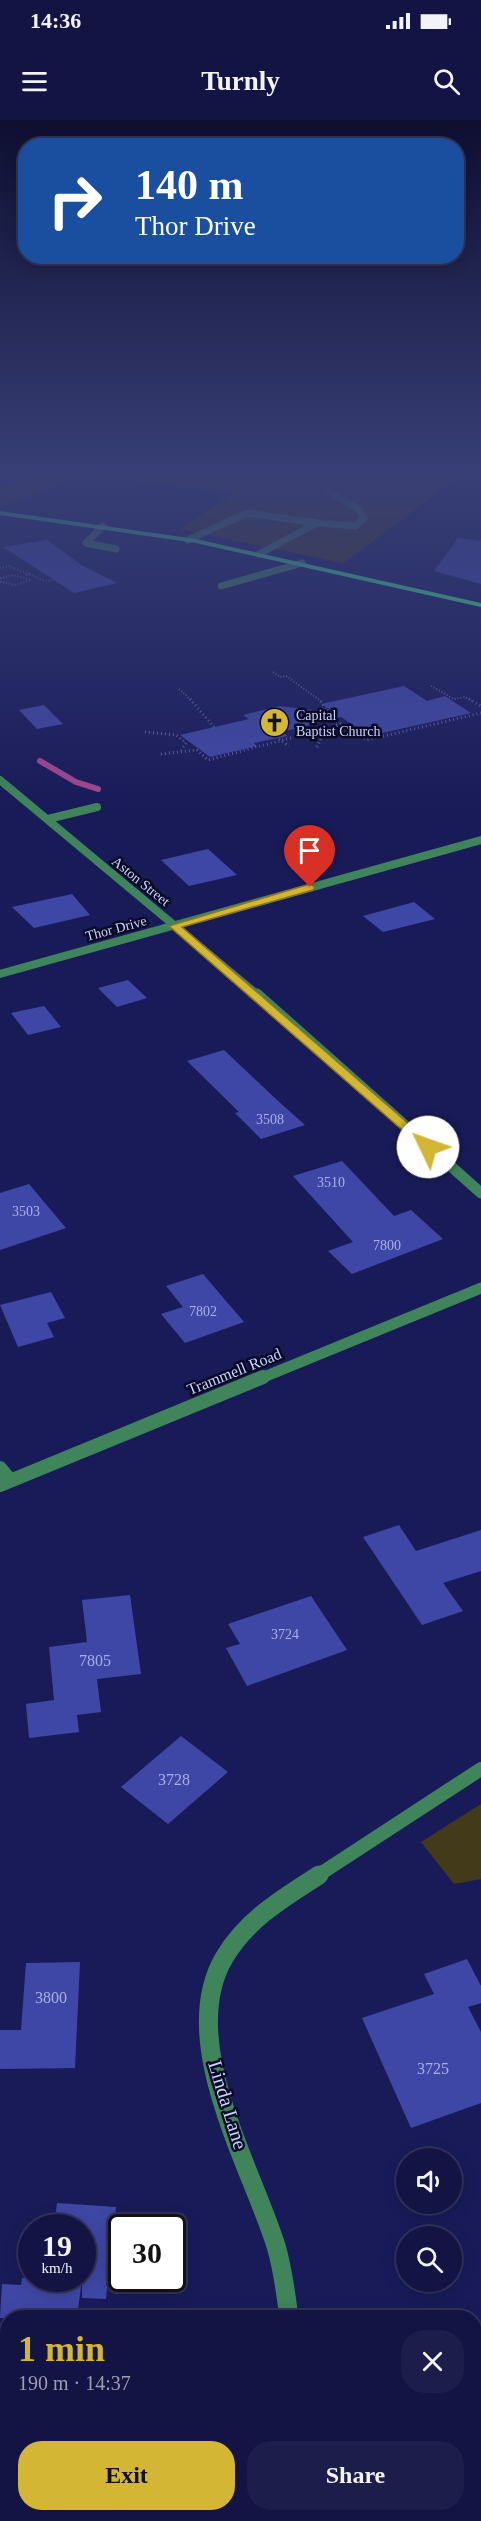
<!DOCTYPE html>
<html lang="en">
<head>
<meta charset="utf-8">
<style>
	body { margin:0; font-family:Georgia,serif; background:#1c1d4a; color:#f1f3f6; height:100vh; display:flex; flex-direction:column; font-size:22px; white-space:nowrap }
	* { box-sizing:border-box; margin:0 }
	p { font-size:20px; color:#9d9eb2 }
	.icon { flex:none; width:33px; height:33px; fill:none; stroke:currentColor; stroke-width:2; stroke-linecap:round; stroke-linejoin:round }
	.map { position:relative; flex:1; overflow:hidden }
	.sheet { position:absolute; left:0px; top:2190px; width:482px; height:212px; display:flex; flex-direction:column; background:#131443; border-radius:24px 24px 0 0; box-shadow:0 3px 15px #0003,0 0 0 2px #32335c }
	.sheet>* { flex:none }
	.top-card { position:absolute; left:18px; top:18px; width:446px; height:126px; border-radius:24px; box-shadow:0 3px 15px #0003,0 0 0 2px #32335c; background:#1a4fa0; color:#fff; overflow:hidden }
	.fabs { position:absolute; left:396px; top:2028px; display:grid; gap:12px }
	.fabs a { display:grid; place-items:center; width:66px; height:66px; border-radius:50%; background:#131443; box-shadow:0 3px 15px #0003,0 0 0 2px #32335c; font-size:30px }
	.speed { position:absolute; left:18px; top:2094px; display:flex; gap:12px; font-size:30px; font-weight:700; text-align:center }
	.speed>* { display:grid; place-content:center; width:78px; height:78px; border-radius:50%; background:#131443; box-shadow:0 3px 15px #0003,0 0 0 2px #32335c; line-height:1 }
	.speed small { font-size:15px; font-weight:400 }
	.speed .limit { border:3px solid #111; border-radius:9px; background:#fff; color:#111 }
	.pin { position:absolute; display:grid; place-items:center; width:51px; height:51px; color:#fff; margin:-62px -26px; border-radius:50% 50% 50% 0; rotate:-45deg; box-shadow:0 0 6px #0007 }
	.pin .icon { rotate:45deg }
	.me { position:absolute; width:66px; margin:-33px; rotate:312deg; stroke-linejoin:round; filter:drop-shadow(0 0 4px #0008) }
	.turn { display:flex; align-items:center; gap:21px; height:126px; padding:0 18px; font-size:27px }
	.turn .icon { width:78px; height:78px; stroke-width:2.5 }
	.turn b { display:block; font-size:42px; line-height:51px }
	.round { display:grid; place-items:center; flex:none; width:63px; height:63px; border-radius:24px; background:#1c1d4a }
	.headline { display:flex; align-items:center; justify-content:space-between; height:102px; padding:0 18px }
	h1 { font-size:36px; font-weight:700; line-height:45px; color:#d4b635 }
	.cta { display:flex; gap:12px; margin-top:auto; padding:12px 18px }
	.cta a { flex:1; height:69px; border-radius:24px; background:#d4b635; color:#111; font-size:24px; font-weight:700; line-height:69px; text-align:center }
	.cta a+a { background:#1c1d4a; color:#f1f3f6 }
	.status { display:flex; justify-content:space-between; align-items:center; height:42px; padding:0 30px; background:#131443; direction:ltr }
	.status svg { height:16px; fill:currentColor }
	header { display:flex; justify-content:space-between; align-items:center; height:78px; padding:0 18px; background:#131443; font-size:27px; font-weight:700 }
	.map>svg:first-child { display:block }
</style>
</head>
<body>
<div class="status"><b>14:36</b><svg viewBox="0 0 49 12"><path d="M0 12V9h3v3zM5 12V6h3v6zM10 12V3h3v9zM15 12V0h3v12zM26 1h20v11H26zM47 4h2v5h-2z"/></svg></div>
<header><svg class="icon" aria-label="menu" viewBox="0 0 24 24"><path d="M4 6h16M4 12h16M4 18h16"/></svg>Turnly<svg class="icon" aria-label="search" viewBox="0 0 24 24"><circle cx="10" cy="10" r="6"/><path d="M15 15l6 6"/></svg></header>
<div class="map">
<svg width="481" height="2401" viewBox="0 0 481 2401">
	<rect width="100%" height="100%" fill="#191b59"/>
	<path fill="#433a19" d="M32 353H465L343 443 179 409 234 373 83 356 6 385 0 384V367Z
		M481 1684V1759L454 1764 421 1722Z"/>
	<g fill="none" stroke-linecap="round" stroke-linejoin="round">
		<path stroke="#a14791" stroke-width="6" d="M40 641 76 662 98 669"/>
	</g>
	<path fill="#3f47a6" d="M458 418 481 421V464L434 451Z
		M47 420 83 446 117 463 74 473 3 427Z
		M404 566 427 581 445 576 471 593 369 616 341 597 282 612 288 616 254 623 257 626 210 637 180 615 249 599 243 595 280 586 336 593 321 584Z
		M44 585 63 604 37 609 19 590Z
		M208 729 237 755 189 766 161 740Z
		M72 774 90 795 34 808 12 787Z
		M414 782 435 799 383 812 363 796Z
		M128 860 147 878 117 887 98 868Z
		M44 886 61 907 28 915 11 893Z
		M224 930 277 980 305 1005 261 1019 235 993 239 992 187 941Z
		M342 1041 394 1096 411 1090 443 1119 352 1154 328 1131 353 1122 293 1056Z
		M29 1064 66 1108 0 1130V1073Z
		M203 1154 244 1202 185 1223 161 1194 183 1187 166 1166Z
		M51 1172 65 1198 47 1203 54 1217 18 1227 0 1185Z
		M399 1405 416 1431 481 1410V1451L443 1463 463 1491 422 1505 363 1417Z
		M130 1475 141 1554 97 1559 101 1592 77 1595 79 1612 29 1618 26 1584 54 1580 49 1527 87 1522 82 1480Z
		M311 1476 347 1530 247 1566 226 1528 240 1524 228 1504Z
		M181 1616 228 1652 168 1704 121 1667Z
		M467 1839 481 1866V1883L468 1887 481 1912V1983L411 2008 362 1898 434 1874 424 1854Z
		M80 1842 75 1948 0 1949V1910H21L26 1843Z
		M57 2083 116 2087 106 2179 82 2178V2108H54Z
		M22 2158H82L77 2198H0L2 2164 21 2165Z"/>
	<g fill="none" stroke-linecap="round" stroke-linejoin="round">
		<path stroke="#5e6397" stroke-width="2" stroke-dasharray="1 2" stroke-linecap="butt" d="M0 448 9 446 29 454 25 456
			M29 454 45 461 53 460
			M0 462 16 465 31 460 13 455 1 458V462
			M273 552 280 557 286 556 321 581
			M431 566 454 579 465 577 472 581
			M179 569 192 581"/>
		<path stroke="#5e6397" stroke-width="3" stroke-dasharray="1 3" stroke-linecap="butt" d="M190 579 214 607
			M469 579 481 586
			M327 590 335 595 332 600 342 604
			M313 593 327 590 319 579
			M145 612 176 615 186 623 181 630
			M279 619 289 626
			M317 627 325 610
			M161 634 197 630 208 640 342 604 367 620 481 593"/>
		<path stroke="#40845b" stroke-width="7" d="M317 403 356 406 364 398 357 388 330 372
			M103 406 86 423 116 429
			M188 420 247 393 317 403 259 434
			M221 466 302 443"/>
		<path stroke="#40845b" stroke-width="8" d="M48 699 97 687"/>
		<path stroke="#40845b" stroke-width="8" d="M0 660 259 876
			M0 854 481 720"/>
		<path stroke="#40845b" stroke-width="11" d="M257 874 481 1073"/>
		<path stroke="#40845b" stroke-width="14" d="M0 1348 10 1360
			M317 1756 481 1649"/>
		<path stroke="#40845b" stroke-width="19" d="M289 2198C286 2174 283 2149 276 2126 251 2046 176 1920 224 1838 246 1800 283 1778 319 1755
			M231 2401 235 2394"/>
		<path stroke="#40845b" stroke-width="11" d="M259 1259 481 1168"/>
		<path stroke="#40845b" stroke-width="14" d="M0 1365 263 1257"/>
		<path fill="#44e48f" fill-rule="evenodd" d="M0 391 196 419 481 483V487L196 423 0 395Z"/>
	</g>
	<linearGradient id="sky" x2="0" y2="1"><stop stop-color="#0e0f31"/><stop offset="0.51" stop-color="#383f76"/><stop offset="1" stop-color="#383f76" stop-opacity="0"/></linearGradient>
	<rect width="481" height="689" fill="url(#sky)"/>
	<path fill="#d4b635" stroke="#8a7622" stroke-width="1.5" d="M310 764 315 767 313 770 182 807 432 1024V1029H424L169 806Z"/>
	<defs>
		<symbol id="church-disc" viewBox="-11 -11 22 22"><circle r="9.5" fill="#d4b635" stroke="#090b26"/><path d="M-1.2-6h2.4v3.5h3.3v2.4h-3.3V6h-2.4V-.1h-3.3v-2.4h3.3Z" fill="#111"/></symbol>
	</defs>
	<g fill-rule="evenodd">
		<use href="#church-disc" x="258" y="586" width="33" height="33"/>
	</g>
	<g text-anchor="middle" stroke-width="5" stroke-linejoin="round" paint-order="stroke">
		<g font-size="14" fill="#cbd4fa" stroke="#090b26" text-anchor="start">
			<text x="296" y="600">Capital<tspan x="296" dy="16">Baptist Church</tspan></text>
		</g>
		<g font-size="14" fill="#cbd4fa" stroke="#090b26">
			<text transform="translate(141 761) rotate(39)" y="5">Aston Street</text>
			<text transform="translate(116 808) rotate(-15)" y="5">Thor Drive</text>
		</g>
		<g font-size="14" fill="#a8b1e5">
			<text x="270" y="1004">3508</text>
			<text x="331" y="1067">3510</text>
			<text x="26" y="1096">3503</text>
			<text x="387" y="1130">7800</text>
			<text x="203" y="1196">7802</text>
			<text x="285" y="1519">3724</text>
		</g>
		<g font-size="16" fill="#cbd4fa" stroke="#090b26">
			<text transform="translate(234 1251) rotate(-22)" y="6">Trammell Road</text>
		</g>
		<g font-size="16" fill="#a8b1e5">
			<text x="95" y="1546">7805</text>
			<text x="174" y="1665">3728</text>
			<text x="51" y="1883">3800</text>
			<text x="433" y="1954">3725</text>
		</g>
		<g font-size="20" fill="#cbd4fa" stroke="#090b26">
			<text transform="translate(228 1985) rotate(73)" y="7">Linda Lane</text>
		</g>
	</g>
</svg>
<div class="fabs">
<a><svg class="icon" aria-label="sound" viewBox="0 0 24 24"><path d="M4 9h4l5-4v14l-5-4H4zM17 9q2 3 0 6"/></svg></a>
<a><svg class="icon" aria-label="search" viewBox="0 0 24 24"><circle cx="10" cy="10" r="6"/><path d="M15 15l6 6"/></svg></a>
</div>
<div class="speed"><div>19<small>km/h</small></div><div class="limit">30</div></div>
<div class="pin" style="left:310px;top:767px;background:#d93025"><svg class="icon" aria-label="arrive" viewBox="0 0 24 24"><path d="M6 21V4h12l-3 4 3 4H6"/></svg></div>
<svg class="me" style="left:428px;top:1027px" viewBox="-20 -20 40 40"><circle r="19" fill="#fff"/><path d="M0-13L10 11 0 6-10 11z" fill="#d4b635"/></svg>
<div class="top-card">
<div class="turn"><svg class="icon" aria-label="right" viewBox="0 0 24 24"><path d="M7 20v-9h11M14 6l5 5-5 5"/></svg><div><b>140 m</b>Thor Drive</div></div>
</div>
<section class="sheet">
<div class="headline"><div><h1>1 min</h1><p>190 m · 14:37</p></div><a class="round"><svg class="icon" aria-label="close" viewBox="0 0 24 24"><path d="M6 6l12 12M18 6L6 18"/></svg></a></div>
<div class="cta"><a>Exit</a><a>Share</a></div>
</section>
</div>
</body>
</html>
